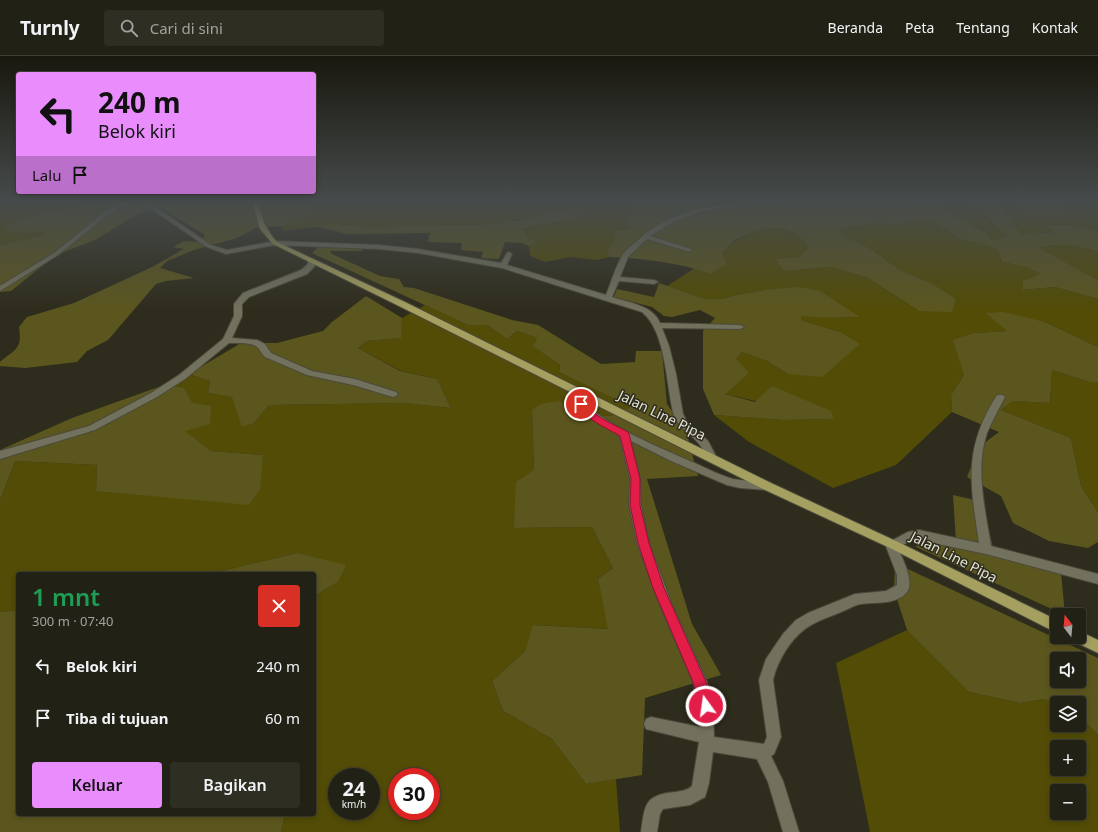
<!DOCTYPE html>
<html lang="id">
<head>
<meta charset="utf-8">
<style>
	body { margin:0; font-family:"Noto Sans",sans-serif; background:#2e2e22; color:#f1f3f6; height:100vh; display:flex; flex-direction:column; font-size:15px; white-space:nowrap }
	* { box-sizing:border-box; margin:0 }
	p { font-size:13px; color:#a2a3a0 }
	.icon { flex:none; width:22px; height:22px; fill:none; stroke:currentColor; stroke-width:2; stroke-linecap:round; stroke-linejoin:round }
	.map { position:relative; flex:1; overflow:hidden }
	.details { position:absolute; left:16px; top:516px; width:300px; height:244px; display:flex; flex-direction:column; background:#222115; border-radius:4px; box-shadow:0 2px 6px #0003,0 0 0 1px #3f3e34 }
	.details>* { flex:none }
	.hud { position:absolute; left:16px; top:16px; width:300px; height:122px; border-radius:4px; box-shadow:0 2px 6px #0003,0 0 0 1px #3f3e34; background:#e98dfd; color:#111; overflow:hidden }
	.needle { width:26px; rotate:344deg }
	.controls { position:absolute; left:1050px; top:552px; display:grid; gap:8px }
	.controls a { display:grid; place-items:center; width:36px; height:36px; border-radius:4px; background:#222115; box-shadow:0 2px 6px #0003,0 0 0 1px #3f3e34; font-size:20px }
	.speed { position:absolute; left:328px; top:712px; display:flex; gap:8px; font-size:20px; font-weight:700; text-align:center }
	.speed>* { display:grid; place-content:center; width:52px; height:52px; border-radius:50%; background:#222115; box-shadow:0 2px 6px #0003,0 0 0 1px #3f3e34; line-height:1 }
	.speed small { font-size:10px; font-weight:400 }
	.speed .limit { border:6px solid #d22; background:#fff; color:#111 }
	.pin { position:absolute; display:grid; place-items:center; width:34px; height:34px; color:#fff; margin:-17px; border:2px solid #fff; border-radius:50%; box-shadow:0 1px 4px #0007 }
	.me { position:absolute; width:44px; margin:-22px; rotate:346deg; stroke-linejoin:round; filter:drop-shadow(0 0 3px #0008) }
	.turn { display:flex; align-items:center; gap:14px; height:84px; padding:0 16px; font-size:18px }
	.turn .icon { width:52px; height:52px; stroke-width:2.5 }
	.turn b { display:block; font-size:28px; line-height:34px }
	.then { display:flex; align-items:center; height:38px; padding:0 16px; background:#0003; gap:8px; font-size:15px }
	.round { display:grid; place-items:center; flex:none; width:42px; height:42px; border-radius:4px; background:#2e2e22 }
	.overview { display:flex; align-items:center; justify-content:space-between; height:68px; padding:0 16px }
	h1 { font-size:24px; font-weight:600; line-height:30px; color:#1e9e55 }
	.primary-button { display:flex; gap:8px; margin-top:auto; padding:8px 16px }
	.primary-button a { flex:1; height:46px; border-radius:4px; background:#e98dfd; color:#111; font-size:16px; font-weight:600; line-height:46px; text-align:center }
	.primary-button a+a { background:#2e2e22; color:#f1f3f6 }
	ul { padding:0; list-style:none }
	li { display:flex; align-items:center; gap:12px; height:52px; padding:0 16px }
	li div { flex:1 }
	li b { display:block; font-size:15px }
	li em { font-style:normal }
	header { display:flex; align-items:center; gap:24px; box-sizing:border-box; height:56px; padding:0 20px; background:#222115; border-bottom:1px solid #3f3e34 }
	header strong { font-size:19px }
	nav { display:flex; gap:22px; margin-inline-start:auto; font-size:14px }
	.search { width:280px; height:36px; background:#2e2e22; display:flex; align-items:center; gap:10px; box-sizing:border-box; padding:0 14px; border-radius:4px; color:#a2a3a0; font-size:15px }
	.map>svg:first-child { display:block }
</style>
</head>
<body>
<header>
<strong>Turnly</strong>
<div class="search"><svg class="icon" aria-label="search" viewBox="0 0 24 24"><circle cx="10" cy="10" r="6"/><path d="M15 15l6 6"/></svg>Cari di sini</div>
<nav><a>Beranda</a><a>Peta</a><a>Tentang</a><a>Kontak</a></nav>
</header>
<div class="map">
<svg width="1098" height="776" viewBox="0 0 1098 776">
	<rect width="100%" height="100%" fill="#2e2c1c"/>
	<path fill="#524c07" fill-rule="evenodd" d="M0 145H99L88 149 26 161 5 170 45 176 39 180 0 189Z
		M313 145H629L632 149 635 157 620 158 626 165 629 173 606 195 610 201 597 204 570 201 545 206 530 200 529 190 538 186 527 181 523 175 539 169 588 161 508 164 494 168 368 171 340 168 282 175 283 170 298 162 317 147Z
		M935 145C942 145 953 143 960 145 981 151 992 170 1008 182L991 184 988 178 967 168Z
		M1002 145H1013L1015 151 1063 148 1058 145H1098V175L1068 169H1047L1053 177 1033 176 1022 179 1002 154Z
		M924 162 946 172 959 183 986 189 998 194 1002 206 1027 211 1042 218 1023 234 1055 231 1098 243V291L1045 266 985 257 1008 275 975 277 964 319 951 339 952 356 896 409 833 432 749 386 714 359 783 364 834 363 725 338 736 303 742 296 767 305 788 318 840 276 801 264 802 259 829 262 859 261 764 234 736 239 722 243H705L667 230 695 212 711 218C715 211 718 202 723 196 744 173 791 159 808 192L799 201 776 203 784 215 832 211 868 222 919 255 931 227 900 214 871 193 845 180 839 174 871 167 900 168Z
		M1061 188 1080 190 1098 195V224L1038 192Z
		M425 249 468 269H487L507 283 517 275 537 282 534 290 560 309 559 316 632 351 610 360H584L573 354H532L534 414 514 472 592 471 613 512 598 523 609 573 534 569 525 595 492 625 503 655 552 683 586 728 616 723 620 776H281L285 758H314V540L338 526 297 497 209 518H18V554L0 556V444L15 405 97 409 96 435 263 399 211 395 184 375 192 347 164 329 189 318 210 325 208 337 233 341 254 367 269 349 403 347 451 352 437 323 401 315 358 292 367 285 400 282 402 262ZM337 721H371V755H337ZM397 721H431V755H397Z
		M1052 314 1090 326H1098V456L1081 430 1071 382 1001 354 1013 345 1050 347Z
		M907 574 969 636 1020 647 1044 643 1057 649V669H1079V659L1081 660 1098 679V776H870L836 607ZM1057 691H1079V713H1057ZM1057 735H1079V757H1057Z"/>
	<path fill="#5b561e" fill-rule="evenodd" d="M99 145H313L318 147 316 155 283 170 256 172 237 182 194 194 167 205 160 212 194 222 166 225 156 228 108 284 87 295 77 306 25 312 0 310V306C17 292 22 293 19 271L27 261 74 247 152 211 184 193 173 191 184 185 199 186 205 179 159 151 140 157 95 184 56 199 11 235 0 236V189L39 180 44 176 10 177 5 170 26 161 88 149Z
		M629 145H935L967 168 988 178 991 184 1007 181C997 174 992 165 982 157 976 152 967 149 960 145H1002V154L1022 179 1033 176 1053 177 1047 169H1068L1098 175V195C1076 189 1061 186 1039 192L1098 224V243L1055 231 1023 234V225L1041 218 1027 211 1002 206 998 194 986 189 959 183 946 172 924 162 900 168 871 167 839 174 845 180 871 193 900 214 931 227 956 243 952 256 919 255 868 222 832 211 784 215 775 203 799 201 808 192C793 164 759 170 736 184 731 187 726 193 722 197L726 208 711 218C679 206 644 203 610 201L606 195 616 184 614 176 629 173 626 165 620 158 635 157 632 149Z
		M1013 145H1058L1063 148 1065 155 1032 161 1015 151Z
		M582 152 588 161 539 169 523 174 527 181 538 186 529 190 521 187 505 186 499 203 481 202 483 196 461 194 462 187 428 186 430 177 347 178 315 170 340 168 368 171 494 168 508 164 518 165 548 157Z
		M319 190 360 192 363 195H330L332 198 380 220 399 223 404 231 414 232 512 264 538 269 601 308 635 306 636 295H662L667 348 686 375 698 420 647 423 692 568 721 619 645 642 642 719 586 728 552 683 503 655 492 625 525 595 533 569 608 573 598 523 613 512 592 471 514 472 516 426 534 414 532 354 541 348 559 345 584 360H610L631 351 559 316 560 309 533 290 537 282 517 275 507 283 487 269H468L312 197Z
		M659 227 705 243H722L736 239 764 234 799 231 820 235 860 261 829 262 802 260 801 264 840 276 860 288 822 321 788 318 767 305 742 296 736 303 749 317 725 338 755 346 772 330 831 355 834 363 783 364 714 359 703 333V275L715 262 700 254 672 261 664 260 652 251 614 241 617 233 654 241Z
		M366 240 402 262 401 282 367 285 358 292 400 315 437 323 451 352 403 347 269 349 254 367 242 371 232 341 208 337 210 325 189 318 241 287H277L323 275 332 266Z
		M1003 256 1045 266 1098 291V326H1090L1052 314 1050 347 1013 345 1001 354 1071 382 1081 430 1098 456V486L1088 492 1049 485 1013 467 1001 440 967 421 979 391 999 376 952 356 951 339 964 319 953 284 975 277 1007 275 985 257Z
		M164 329 184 332 192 347 211 350 210 368 185 375 211 395 263 399 260 433 249 449 96 435 97 409 15 405 0 444V394L72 362Z
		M953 439 983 446 993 492 1061 516 1065 559 916 491 920 479 956 485Z
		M297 497 346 509 338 526 314 540V518H209Z
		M895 507 1098 602V679L1079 659V647H1057V649L1044 643 1020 647 969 636 907 574 894 534ZM1057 603H1079V625H1057Z
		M18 554V758H285L281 776H0V556Z"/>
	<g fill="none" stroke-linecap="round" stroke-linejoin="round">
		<defs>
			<path id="minor" d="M123 145H131L109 158 58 199 0 235V230L54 197 105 156Z
				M140 145H147L211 189 227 194 275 185 379 189 418 193 501 207 507 197 509 196 512 198 507 209 606 239C611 227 615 212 622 200 625 194 634 188 639 183 693 135 773 147 839 148 874 149 910 145 945 145L929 148 878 151 752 150 724 152 699 156 674 166 650 180 691 193V195H687L647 183 628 201 620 221 654 224 658 226 654 228 619 225 612 241C629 247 653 249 660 267L740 269 744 271 740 273 662 272 669 290 676 318 683 358 687 366 708 385 716 400 715 403H707C705 398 703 393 700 389 692 378 676 371 673 356 666 328 666 275 642 256L502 212 418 197 379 193 275 189 226 198 207 191Z
				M311 203 314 205 315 210 307 218 249 241 242 248V260L232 282 257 284 265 288 271 297 312 315 355 323 396 336 398 338 396 340 393 341 353 329 307 319 265 301C261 298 261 294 257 291 251 286 237 287 229 287L185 323 157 341 95 374 0 403V395L89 370 151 337 179 319 223 283 234 260V248L243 237 301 214 307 209 309 204Z
				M587 337 592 340 586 347C604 369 663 393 690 405 704 411 719 419 733 423 744 425 756 425 767 426L771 427 772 430 771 433 767 434 740 432 727 429 671 405 631 385 640 423 641 449 649 487 672 549 707 626 713 655 714 681 764 688 767 681 759 624 766 603 783 578 796 564 808 557 855 538 886 535 897 529V519L885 488 887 485 893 484 908 476 919 474 979 487C970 427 963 393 997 339H1003L1005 341C999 353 992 365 987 377 975 413 985 453 991 490L1098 518V528L986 498 919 484 910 485 898 492C902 502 915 526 907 536 897 549 875 546 861 548 854 549 847 554 841 556 832 560 822 563 813 568 793 578 778 603 773 624L781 681 774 698 771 700 783 725 799 776H783L768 726 757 703 713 696 709 727 705 741 690 749 663 753 660 758 657 776H641C645 749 644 739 675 736 681 735 687 735 692 730L699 686 646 673 644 668 646 663 651 661 700 671 698 645 693 626 660 549 637 487 629 449 630 423 619 379C604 370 587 362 576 347 579 343 582 338 587 337Z"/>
			<path id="major" d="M252 145H258C262 162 265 173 277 186L405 246 771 427 898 486 1057 564V577L890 492 763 433 399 250 273 188 260 173Z
				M1079 575 1098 584V597L1073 585 1071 581H1079Z"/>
		</defs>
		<use href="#minor" stroke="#4b4a3b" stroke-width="2"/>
		<use href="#major" stroke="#4b4a3b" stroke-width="2"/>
		<use href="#minor" fill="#72715e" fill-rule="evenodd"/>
		<use href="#major" fill="#a59f60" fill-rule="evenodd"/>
	</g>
	<linearGradient id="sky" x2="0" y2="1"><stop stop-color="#19180f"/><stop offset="0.57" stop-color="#464b4b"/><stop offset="1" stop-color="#464b4b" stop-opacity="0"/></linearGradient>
	<rect width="1098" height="254" fill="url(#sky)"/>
	<path fill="#e11d48" stroke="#92132f" d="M578 346H584C594 361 613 368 628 376L629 378 640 423V449L649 487 664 532 706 626 712 650 711 654 706 656 701 654 693 626 653 532 638 487 630 449 631 423 620 380C605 371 586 364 577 348Z"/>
	<g text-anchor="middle" stroke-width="3" stroke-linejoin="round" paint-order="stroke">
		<g font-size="14" fill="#e1e0d5" stroke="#2e2c1c">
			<text transform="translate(662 359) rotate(26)" y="5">Jalan Line Pipa</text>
			<text transform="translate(954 501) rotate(27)" y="5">Jalan Line Pipa</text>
		</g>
	</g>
</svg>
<div class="controls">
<a><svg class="needle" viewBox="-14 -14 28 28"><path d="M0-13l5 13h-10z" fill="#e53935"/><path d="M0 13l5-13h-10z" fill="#a2a3a0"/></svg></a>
<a><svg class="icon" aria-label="sound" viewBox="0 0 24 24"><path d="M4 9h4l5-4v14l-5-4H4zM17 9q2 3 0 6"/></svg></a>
<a><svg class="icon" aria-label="layers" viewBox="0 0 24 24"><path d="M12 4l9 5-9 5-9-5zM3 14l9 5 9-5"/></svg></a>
<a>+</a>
<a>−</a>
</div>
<div class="speed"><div>24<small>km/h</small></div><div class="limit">30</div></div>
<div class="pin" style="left:581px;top:348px;background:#d93025"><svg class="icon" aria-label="arrive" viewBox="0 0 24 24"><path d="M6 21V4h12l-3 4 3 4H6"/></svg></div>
<svg class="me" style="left:706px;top:650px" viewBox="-20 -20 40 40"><circle r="17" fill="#e11d48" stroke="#fff" stroke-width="3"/><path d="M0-11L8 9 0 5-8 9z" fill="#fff"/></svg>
<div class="hud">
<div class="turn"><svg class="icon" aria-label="left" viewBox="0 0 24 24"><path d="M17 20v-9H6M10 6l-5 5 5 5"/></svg><div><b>240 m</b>Belok kiri</div></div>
<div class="then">Lalu<svg class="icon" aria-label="arrive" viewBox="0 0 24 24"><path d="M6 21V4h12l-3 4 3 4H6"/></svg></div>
</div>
<section class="details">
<div class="overview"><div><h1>1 mnt</h1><p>300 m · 07:40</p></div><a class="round" style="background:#d93025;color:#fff"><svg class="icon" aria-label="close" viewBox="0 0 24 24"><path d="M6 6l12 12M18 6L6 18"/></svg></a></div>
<ul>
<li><svg class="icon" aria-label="left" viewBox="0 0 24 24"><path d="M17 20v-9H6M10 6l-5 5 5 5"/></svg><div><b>Belok kiri</b></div><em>240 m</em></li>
<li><svg class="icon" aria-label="arrive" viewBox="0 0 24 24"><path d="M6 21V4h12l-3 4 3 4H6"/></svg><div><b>Tiba di tujuan</b></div><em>60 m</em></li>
</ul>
<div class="primary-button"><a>Keluar</a><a>Bagikan</a></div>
</section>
</div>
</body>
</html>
